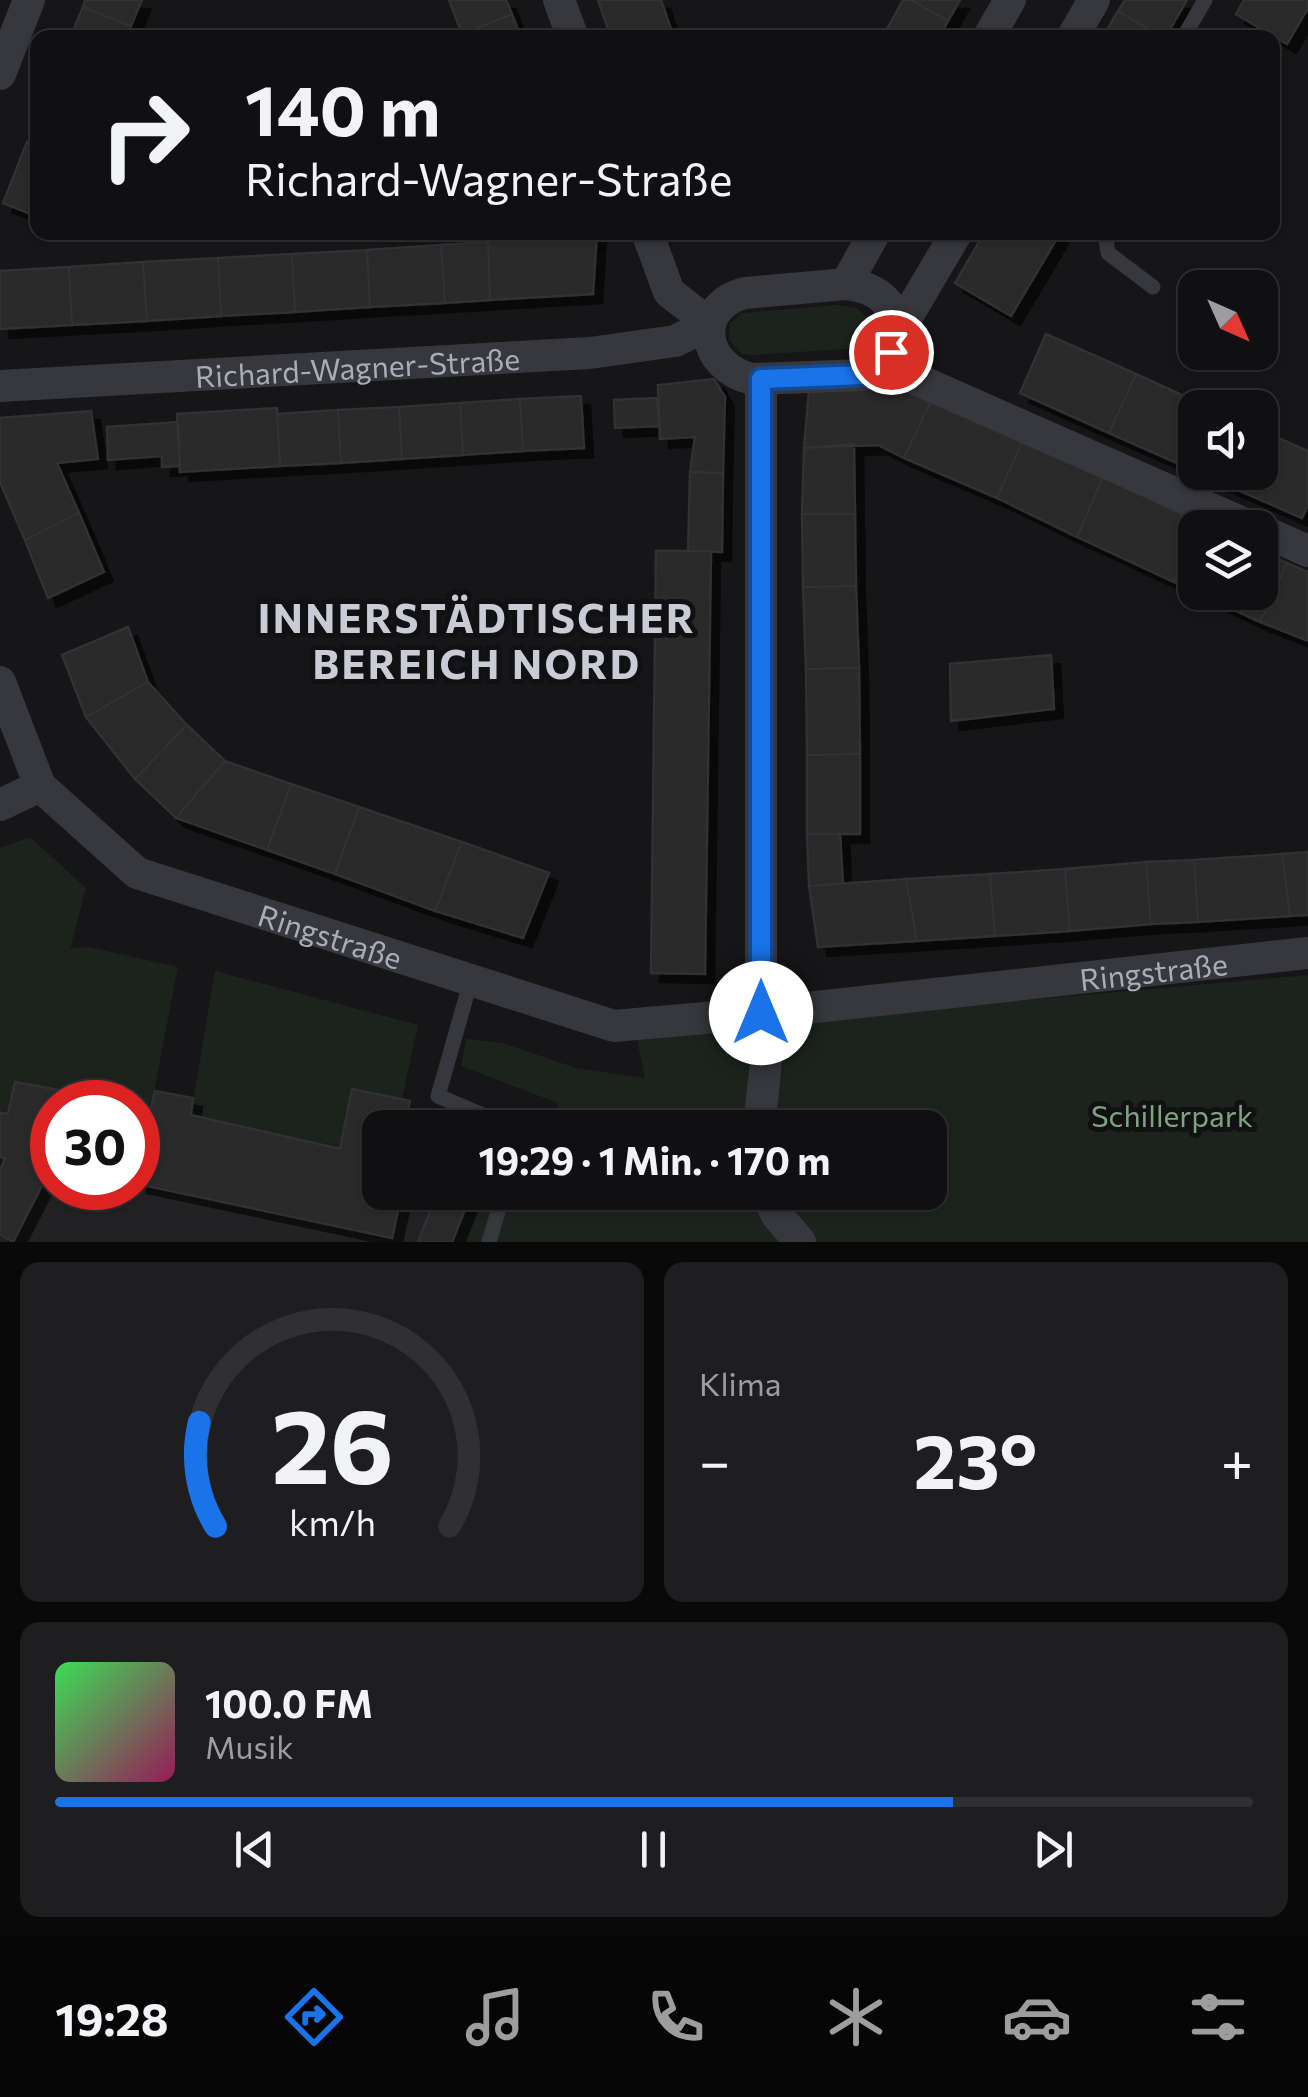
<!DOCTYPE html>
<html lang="de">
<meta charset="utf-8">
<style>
body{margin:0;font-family:Commissioner,sans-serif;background:#1e1e20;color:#f1f3f6;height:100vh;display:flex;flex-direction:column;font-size:38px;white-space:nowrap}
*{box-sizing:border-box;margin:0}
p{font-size:32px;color:#9c9d9f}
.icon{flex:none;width:55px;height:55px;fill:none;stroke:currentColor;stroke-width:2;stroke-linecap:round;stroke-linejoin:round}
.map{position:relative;height:1242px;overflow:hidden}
.sheet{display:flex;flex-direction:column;gap:20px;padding:20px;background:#09090a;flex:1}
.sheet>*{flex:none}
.top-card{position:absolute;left:30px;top:30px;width:1250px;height:210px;border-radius:20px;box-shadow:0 2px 8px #0004,0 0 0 2px #303032;background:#101012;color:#f1f3f6;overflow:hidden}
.needle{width:65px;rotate:135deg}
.buttons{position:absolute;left:1178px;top:270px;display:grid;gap:20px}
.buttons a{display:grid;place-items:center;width:100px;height:100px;border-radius:20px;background:#101012;box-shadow:0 2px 8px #0004,0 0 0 2px #303032;font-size:50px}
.speed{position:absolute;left:30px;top:1080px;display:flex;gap:20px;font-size:50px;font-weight:700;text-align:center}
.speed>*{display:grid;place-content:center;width:130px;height:130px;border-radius:50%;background:#101012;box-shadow:0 2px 8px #0004,0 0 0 2px #303032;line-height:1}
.speed .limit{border:15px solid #d22;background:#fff;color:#111}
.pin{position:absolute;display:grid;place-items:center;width:85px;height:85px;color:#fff;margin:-42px;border:5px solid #fff;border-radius:50%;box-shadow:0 2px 10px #0007}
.me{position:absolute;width:110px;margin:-55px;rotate:0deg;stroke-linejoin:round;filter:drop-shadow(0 0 8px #0008)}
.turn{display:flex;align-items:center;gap:35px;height:210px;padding:0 50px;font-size:45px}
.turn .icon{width:130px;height:130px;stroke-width:2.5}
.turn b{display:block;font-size:70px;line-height:85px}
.big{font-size:75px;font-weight:700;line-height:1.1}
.sheet .widget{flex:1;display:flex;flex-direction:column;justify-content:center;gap:15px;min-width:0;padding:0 35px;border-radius:20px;background:#1e1e20}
.sheet .dial{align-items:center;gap:0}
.dial svg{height:260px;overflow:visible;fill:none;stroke:#303032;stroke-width:7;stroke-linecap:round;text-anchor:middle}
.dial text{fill:#f1f3f6;stroke:none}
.song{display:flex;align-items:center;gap:30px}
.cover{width:120px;height:120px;border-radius:15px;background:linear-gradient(135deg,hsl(130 70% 55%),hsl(330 70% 35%))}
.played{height:10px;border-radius:5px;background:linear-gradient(90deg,#1a73e8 75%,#303032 75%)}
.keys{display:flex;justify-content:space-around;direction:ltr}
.heat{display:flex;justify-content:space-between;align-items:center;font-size:55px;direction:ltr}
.sheet .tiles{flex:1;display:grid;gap:20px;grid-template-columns:1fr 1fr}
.widget:last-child{grid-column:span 2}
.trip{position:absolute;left:362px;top:1110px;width:585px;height:100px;border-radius:20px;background:#101012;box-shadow:0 2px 8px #0004,0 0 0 2px #303032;font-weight:700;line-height:100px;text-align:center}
.tabs{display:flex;height:160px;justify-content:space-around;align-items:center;background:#060607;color:#9c9d9f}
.tabs .icon{width:70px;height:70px}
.tabs .on{color:#1a73e8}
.tabs b{font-size:45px;color:#f1f3f6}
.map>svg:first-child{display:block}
</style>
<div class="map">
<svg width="1308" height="1242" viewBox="0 0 1308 1242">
<defs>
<filter id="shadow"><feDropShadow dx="9" dy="9" stdDeviation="0" flood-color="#0009"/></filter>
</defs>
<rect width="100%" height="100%" fill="#161618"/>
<path fill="#222225" d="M15 1082 123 1102H52V1188H138V1105L151 1108 155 1091 193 1098 340 1148 352 1089 410 1101 406 1122 420 1127 380 1128V1192L472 1193 452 1242H0V1171L5 1158 0 1157V1113L7 1114Z"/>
<path fill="#1c231d" d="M837 305 857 308 869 320C871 336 861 345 847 349L752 355 742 354 729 340 730 323 741 313Z
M30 837 86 888 70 949 88 947 178 967 151 1108 138 1105V1102H123L16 1082 8 1114 0 1113V848Z
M215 971 418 1025 402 1099 352 1089 340 1149 191 1115Z
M1308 975V1242H452L472 1193 930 1192V1128L551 1127 558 1103 461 1066 466 1039 502 1043 576 1068 645 1078 636 1035Z"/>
<path fill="#29292c" stroke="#303034" stroke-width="2.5" filter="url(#shadow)" d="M85 0H142L131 26 83 7Z
M449 0H506L512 14 462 34Z
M598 0H661L672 32 655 38H611Z
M903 0H911L948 21 939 38H882Z
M911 0H960L948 21Z
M1125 0H1187L1165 38 1118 11Z
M1244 0H1308V8L1287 44 1236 14Z
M83 7 131 26 127 38H70Z
M1118 11 1162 38H1102Z
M512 14 521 38H464L462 34Z
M27 142 38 146V217L3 203Z
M536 232H597L593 294 490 300 488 242 537 234Z
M985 232H1054L1059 235 1011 316 955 283Z
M488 242 490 300 445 303 441 245Z
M441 245 445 303 370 307 367 250Z
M367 250 370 307 295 312 292 254Z
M292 254 295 312 221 316 218 258Z
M218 258 221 316 147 321 143 262Z
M143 262 147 321 72 325 69 267Z
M69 267 72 325 0 329V271Z
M1046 334 1136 374 1109 433 1020 393Z
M1136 374 1210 408H1195V471L1109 433Z
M714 379 725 397 723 473 690 472 695 437 660 439 658 385Z
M886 381 931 401 904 458 878 445 804 448 809 390Z
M581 396 584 448 523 451 520 399Z
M657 398 659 426 615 428 614 400Z
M520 399 523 451 463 455 460 403Z
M931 401 1023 440 997 498 904 458Z
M460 403 463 455 402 459 399 407Z
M399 407 402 459 341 463 338 410Z
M277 408 280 466 180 472 177 414Z
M338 410 341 463 280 466 277 414Z
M91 411 98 459 57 463 79 513 25 540 0 482V418Z
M178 422 180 466 162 467V456L108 460 107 427Z
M1260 430 1308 451V505L1302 518 1199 473 1260 472Z
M1023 440 1103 477 1077 537 997 498Z
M854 444 855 514H802L804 448Z
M690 472 723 473 722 552 688 551Z
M1103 477 1200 523 1198 528H1195V535L1174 582 1077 537Z
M79 513 104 572 48 598 25 540Z
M802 514H855L856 586 803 587Z
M1195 535V592L1174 582Z
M656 551H711L705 974 651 973Z
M1260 551 1287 563 1260 622 1196 592H1260Z
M1287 563 1308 572V641L1260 622Z
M856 586 859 668 806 669 803 587Z
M128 627 148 682 86 717 62 655Z
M1051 655 1054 709 951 721 950 664Z
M859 668 860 754 807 755 806 669Z
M148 682 187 725 135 779 86 717Z
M187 725 225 761 176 818 135 779Z
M860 754V834H807V755Z
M225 761 291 784 267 850 176 818Z
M291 784 359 807 335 874 267 850Z
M359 807 462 842 435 911 335 874Z
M807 834H840L843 884 809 886Z
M462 842 549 873 523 938 435 911Z
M1308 852V915L1290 916 1282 854Z
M1282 854 1290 916 1198 922 1194 860Z
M1194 860 1198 922 1151 924 1146 862Z
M1146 862 1151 924 1070 931 1065 869Z
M1065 869 1070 931 995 936 990 874Z
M990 874 995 936 917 941 906 879Z
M906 879 917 941 818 947 809 886Z
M15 1082 123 1102H52V1166L13 1242 0 1234V1171L5 1158 0 1157V1113L8 1114Z
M352 1089 410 1101 404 1128H380V1192H402L392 1238 138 1184V1105L151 1108 155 1091 193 1098 191 1115 340 1149Z
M438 1192H472L452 1242H418Z"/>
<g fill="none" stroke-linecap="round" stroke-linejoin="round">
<path stroke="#37383d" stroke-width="15" d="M1183 38 1205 0
M1105 232 1108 253 1153 287
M471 980 438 1096 513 1128
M657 1116 670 1128
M489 1242 504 1192"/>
<g stroke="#37383d" stroke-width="32">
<path d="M559 0 573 38"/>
<path d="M988 38 1010 0"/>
<path d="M1072 38 1094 0"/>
<path d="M0 74 29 0"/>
<path d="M647 232 669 292 710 324"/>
<path d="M846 284C862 286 877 290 888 304 906 327 892 368 863 375L752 379C701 367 692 307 745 293Z"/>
<path d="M846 284 875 232"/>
<path d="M895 337 957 232"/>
<path d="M884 365 1254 528"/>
<path id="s1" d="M0 386 590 353 675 341 710 324"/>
<path d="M1260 530 1308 551"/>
<path id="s2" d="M0 682 40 786 137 873 614 1026 761 1013 1308 953"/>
<path d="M0 805 40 786"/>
<path d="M759 1128 768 1043 761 1013V379"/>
<path d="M766 1192 777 1215 800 1242"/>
</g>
</g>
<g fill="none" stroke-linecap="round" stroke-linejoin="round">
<defs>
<path id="route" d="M761 1013V379L863 375C878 372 884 365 891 352"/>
</defs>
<use href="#route" stroke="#114b97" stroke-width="25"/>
<use href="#route" stroke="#1a73e8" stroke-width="18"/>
</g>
<g text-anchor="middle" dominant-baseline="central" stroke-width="10" stroke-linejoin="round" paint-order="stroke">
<g font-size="30" fill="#a8adb8" stroke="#111113">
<text stroke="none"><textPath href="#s1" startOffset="358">Richard-Wagner-Straße</textPath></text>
<text stroke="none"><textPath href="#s2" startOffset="445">Ringstraße</textPath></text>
<text stroke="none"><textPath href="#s2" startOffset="1285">Ringstraße</textPath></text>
</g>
<g font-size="30" fill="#7fa381" stroke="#111113">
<text x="1172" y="1114">Schillerpark</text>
</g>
<g font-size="40" font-weight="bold" letter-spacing="2.5" fill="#c9ccd4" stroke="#111113">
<text x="477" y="616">INNERSTÄDTISCHER<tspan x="477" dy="46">BEREICH NORD</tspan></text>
</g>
</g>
</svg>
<div class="buttons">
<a><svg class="needle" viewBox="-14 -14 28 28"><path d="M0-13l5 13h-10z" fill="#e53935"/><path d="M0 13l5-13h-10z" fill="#9c9d9f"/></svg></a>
<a><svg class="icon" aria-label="sound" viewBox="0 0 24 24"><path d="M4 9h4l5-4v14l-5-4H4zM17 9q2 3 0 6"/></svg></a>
<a><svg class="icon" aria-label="layers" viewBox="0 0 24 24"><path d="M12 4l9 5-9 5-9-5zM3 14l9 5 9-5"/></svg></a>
</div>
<div class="speed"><div class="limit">30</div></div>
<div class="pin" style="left:891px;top:352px;background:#d93025"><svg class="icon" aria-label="arrive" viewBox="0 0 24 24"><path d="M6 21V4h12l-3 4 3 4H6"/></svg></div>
<svg class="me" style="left:761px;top:1013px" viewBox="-20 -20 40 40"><circle r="19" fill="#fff"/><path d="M0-13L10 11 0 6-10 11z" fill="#1a73e8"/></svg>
<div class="trip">19:29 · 1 Min. · 170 m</div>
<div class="top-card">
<div class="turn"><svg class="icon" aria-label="right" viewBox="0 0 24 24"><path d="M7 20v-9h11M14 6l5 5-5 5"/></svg><div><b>140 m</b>Richard-Wagner-Straße</div></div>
</div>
</div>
<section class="sheet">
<div class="tiles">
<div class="widget dial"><svg viewBox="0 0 100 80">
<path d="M14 69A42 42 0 1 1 86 69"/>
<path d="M14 69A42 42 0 0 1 9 37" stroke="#1a73e8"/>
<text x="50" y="56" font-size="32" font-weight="700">26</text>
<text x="50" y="72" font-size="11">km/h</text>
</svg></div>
<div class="widget"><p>Klima</p>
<div class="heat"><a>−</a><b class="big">23°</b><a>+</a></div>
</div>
<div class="widget">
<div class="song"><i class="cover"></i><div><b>100.0 FM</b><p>Musik</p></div></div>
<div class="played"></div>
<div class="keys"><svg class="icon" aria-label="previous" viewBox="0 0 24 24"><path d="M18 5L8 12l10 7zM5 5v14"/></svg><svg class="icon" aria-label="pause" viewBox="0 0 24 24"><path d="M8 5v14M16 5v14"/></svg><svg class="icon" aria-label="next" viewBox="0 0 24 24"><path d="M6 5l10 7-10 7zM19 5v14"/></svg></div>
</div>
</div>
</section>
<nav class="tabs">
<b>19:28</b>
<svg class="icon on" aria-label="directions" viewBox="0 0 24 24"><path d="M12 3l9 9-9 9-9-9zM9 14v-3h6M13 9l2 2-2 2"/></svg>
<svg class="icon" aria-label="music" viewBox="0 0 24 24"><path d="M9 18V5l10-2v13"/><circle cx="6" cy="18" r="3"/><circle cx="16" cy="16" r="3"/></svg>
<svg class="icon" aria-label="phone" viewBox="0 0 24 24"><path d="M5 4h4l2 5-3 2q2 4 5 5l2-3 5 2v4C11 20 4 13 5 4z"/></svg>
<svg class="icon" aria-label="climate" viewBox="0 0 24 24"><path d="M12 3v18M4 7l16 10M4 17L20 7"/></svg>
<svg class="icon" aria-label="car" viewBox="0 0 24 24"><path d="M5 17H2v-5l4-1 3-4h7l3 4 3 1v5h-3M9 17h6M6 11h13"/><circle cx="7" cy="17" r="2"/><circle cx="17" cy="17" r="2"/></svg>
<svg class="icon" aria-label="filters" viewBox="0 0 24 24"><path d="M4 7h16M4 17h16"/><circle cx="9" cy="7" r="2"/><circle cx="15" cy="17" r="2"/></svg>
</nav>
